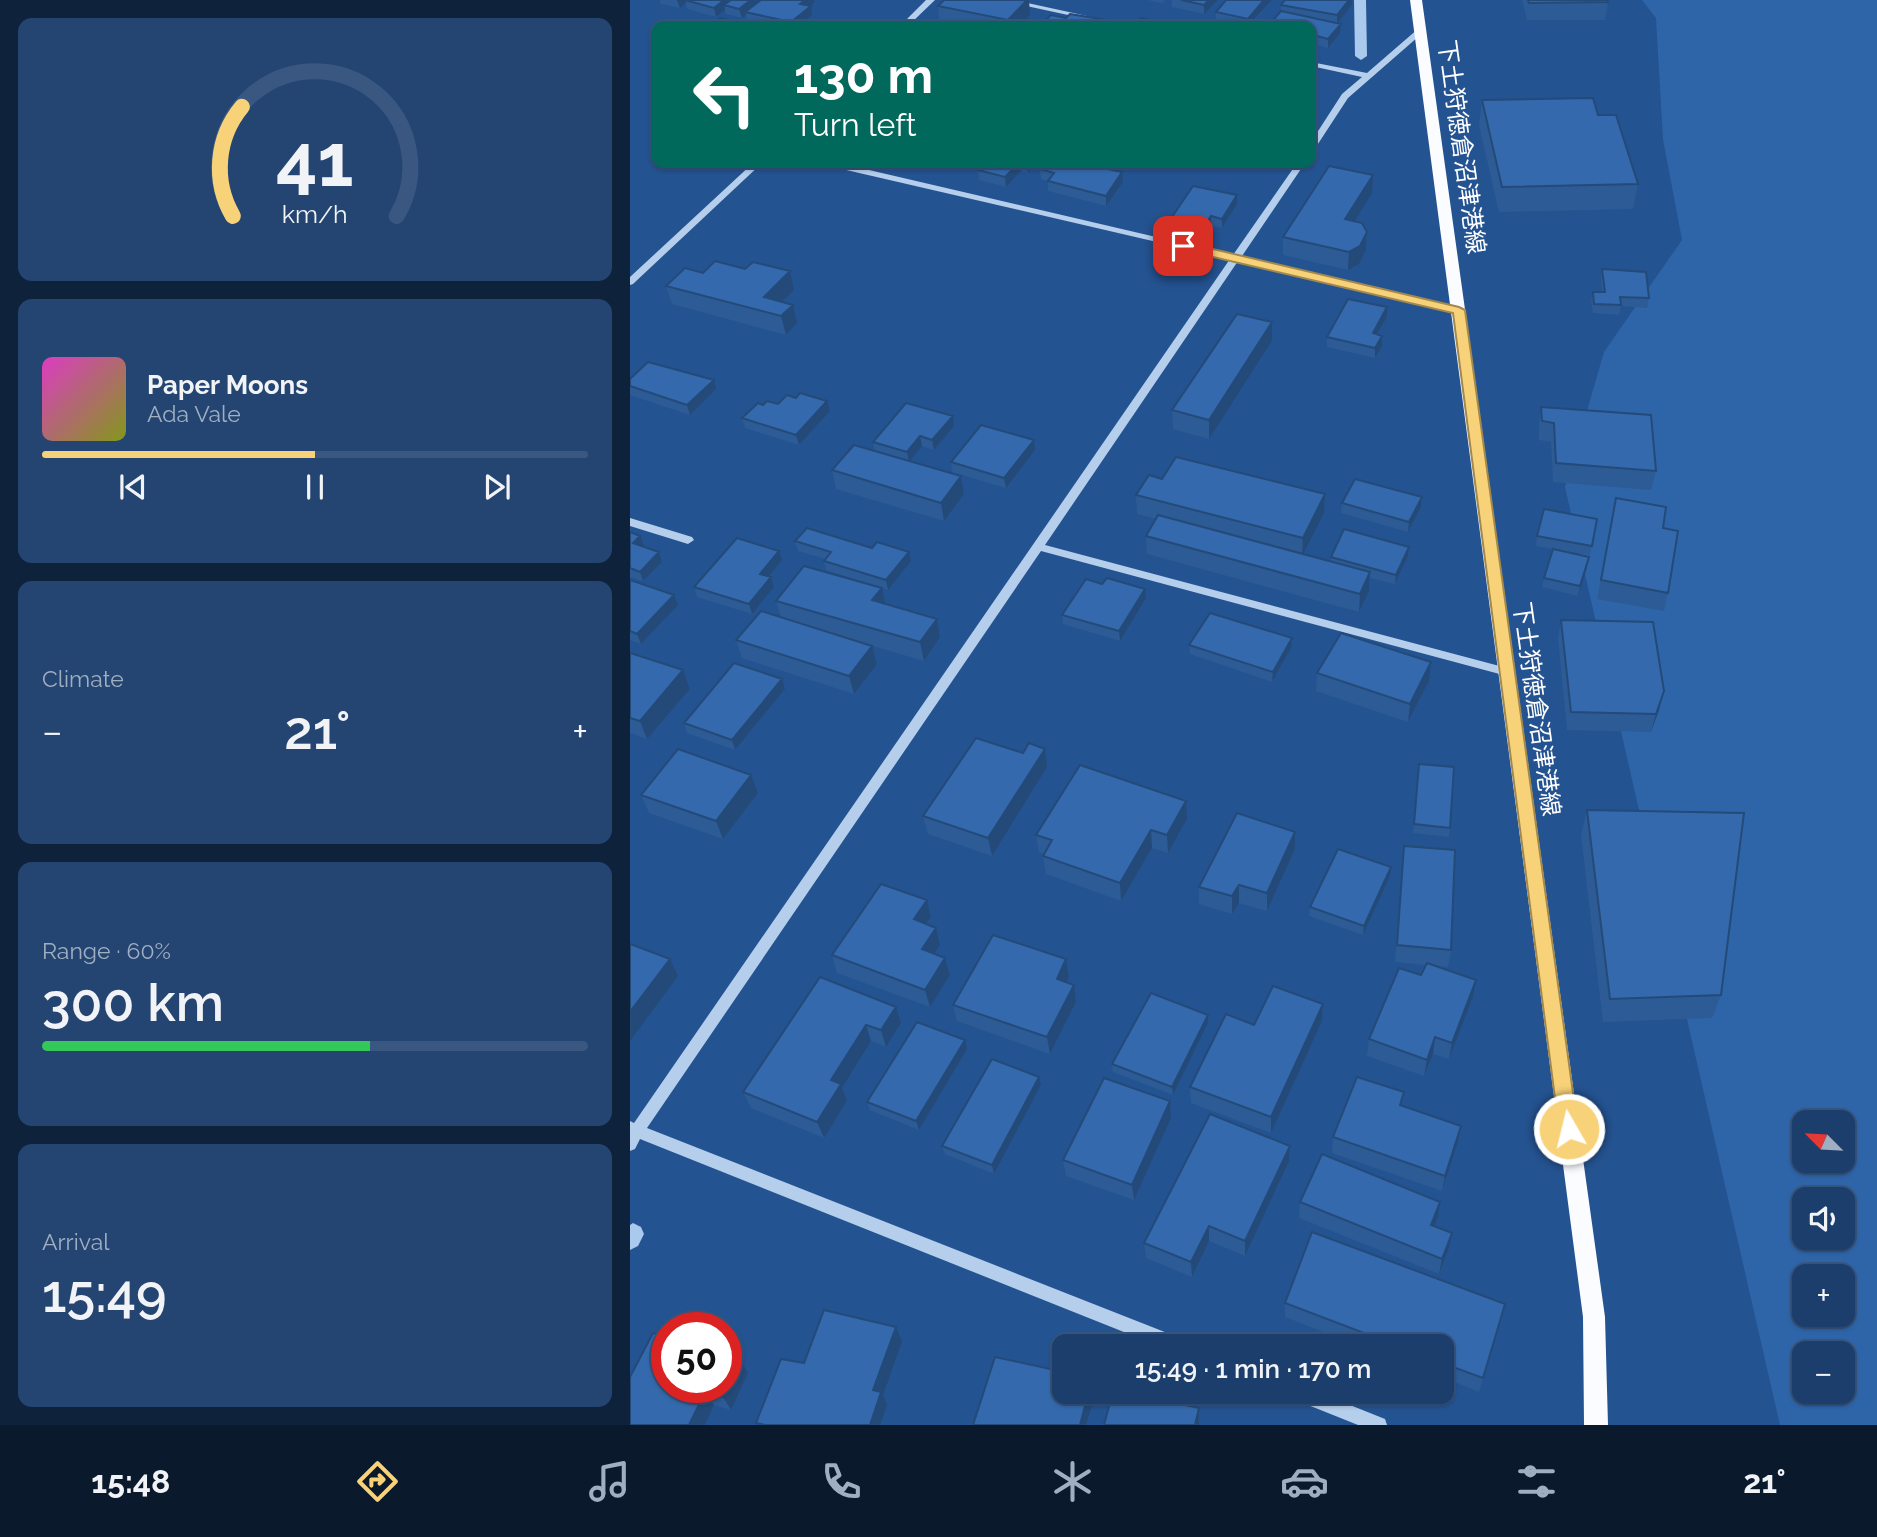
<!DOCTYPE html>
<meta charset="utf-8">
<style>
body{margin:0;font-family:Raleway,"Noto Sans JP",sans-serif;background:#244572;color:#f1f3f6;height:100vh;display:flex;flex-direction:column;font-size:26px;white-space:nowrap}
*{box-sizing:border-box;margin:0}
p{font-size:23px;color:#a0aec2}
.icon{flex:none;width:38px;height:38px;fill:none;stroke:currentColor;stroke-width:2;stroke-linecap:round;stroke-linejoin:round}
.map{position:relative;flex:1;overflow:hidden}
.side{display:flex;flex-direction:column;gap:18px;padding:18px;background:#0f223c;width:630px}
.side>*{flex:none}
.guide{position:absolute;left:21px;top:21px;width:665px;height:147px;border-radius:14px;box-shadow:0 2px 5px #0004,0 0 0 2px #395780;background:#00695c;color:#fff;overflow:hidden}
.needle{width:46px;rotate:294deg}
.tools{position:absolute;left:1162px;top:1110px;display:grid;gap:14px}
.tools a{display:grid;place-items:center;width:63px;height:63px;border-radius:14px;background:#1b3e6d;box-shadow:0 2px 5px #0004,0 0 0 2px #395780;font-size:35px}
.speed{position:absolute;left:21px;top:1312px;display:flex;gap:14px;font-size:35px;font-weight:700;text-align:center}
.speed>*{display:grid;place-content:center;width:91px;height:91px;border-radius:50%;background:#1b3e6d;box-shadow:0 2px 5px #0004,0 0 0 2px #395780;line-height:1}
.speed .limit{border:10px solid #d22;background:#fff;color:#111}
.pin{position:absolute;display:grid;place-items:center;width:60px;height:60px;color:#fff;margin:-30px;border-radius:14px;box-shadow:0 4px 10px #0006}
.me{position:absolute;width:77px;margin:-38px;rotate:352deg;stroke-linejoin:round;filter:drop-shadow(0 0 5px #0008)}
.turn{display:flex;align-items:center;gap:24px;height:147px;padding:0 28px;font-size:32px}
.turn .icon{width:91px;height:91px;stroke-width:2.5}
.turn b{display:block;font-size:49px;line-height:60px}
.big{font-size:52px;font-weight:600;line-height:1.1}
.side .tile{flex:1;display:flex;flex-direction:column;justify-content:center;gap:10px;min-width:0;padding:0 24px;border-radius:14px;background:#244572}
.side .dial{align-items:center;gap:0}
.dial svg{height:182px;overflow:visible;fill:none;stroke:#395780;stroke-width:7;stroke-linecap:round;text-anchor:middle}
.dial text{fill:#f1f3f6;stroke:none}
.song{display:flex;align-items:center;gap:21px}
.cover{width:84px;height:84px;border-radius:10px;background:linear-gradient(135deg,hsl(310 70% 55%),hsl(70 70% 35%))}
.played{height:7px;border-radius:4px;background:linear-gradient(90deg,#f7d278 50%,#395780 50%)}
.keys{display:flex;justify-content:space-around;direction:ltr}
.heat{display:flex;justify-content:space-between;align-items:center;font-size:38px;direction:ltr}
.charge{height:10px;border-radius:5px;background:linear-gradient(90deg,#34c759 60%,#395780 0)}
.trip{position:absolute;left:422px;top:1334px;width:402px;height:70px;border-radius:14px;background:#1b3e6d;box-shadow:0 2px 5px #0004,0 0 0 2px #395780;font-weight:600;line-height:70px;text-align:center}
.dock{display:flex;height:112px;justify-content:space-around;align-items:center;background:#0b192c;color:#a0aec2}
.dock .icon{width:49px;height:49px}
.dock .active{color:#f7d278}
.dock b{font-size:32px;color:#f1f3f6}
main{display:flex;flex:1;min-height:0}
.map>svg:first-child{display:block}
</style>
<main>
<section class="side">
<div class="tile dial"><svg viewBox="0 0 100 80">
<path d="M14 69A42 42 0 1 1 86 69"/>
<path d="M14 69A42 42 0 0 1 18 21" stroke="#f7d278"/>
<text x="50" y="56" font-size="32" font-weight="700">41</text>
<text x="50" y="72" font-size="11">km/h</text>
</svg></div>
<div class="tile">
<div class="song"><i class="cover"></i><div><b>Paper Moons</b><p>Ada Vale</p></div></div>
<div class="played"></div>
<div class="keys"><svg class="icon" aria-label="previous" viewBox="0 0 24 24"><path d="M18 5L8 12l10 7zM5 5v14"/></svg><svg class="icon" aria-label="pause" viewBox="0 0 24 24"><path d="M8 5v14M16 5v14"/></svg><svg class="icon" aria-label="next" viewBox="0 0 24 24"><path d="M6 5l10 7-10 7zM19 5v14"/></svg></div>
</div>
<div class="tile"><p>Climate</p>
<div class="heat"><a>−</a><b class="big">21°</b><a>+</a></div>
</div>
<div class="tile"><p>Range · 60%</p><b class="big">300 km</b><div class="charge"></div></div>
<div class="tile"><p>Arrival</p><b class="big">15:49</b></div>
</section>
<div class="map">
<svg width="1247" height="1425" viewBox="0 0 1247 1425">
<rect width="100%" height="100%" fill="#245391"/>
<path fill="#2e65a9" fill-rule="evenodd" d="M1012 0H1247V1425H1150L935 487 974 352 1052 240 1033 139 1026 18ZM1174 1122H1213V1160H1174ZM1174 1199H1213V1237H1174ZM1174 1276H1213V1314H1174ZM1174 1353H1213V1391H1174Z"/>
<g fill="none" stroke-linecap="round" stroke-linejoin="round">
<path fill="#a9c9ed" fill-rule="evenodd" d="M724 0H736L737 56 731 60 725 56Z
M3 1223 11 1227 14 1234 8 1246 0 1250V1225Z"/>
<path fill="#b5ceec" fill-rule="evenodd" d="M296 0H305L278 26H270Z
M369 0H384L503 26H489Z
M789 28 796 30 718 98 684 150 681 151V142L712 94 732 77 681 66V62L737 73Z
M123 163H132L3 284 0 285V277Z
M195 163H209L603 255 667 163H675L612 256 829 307 834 310 829 313 608 261 415 545 877 668 881 669 883 672 881 675 877 676 411 551 17 1128 550 1338 556 1340 558 1346H529L10 1139 5 1149 0 1151V1121L4 1123 600 259 199 166Z
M0 518 62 537 64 540 58 544 0 526Z
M656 1391H685L755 1419 757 1425H728L658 1397Z"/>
<path fill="#fafcff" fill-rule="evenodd" d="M780 0H792L975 1317 978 1425H954L953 1317Z"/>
</g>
<path fill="#2d5b95" d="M30 0H98V2H185L180 6 182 15 172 24 183 26H140L117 21 116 15 112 18 96 14 95 10 86 17 57 9 56 3 50 8 31 4Z
M517 0H535L532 3Z
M542 0H588L574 14 542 7Z
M596 0H642L620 26H612L586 21V12Z
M892 0H977L978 2 975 20H897Z
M651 5H722L708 23 710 33 698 48 683 44 681 47V26L651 11Z
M308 6 400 15 390 26H323L310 24Z
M852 100 968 115 1008 184 1003 209 869 212 849 125Z
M355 163H408L398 173 391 171 376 187 349 180 348 170Z
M410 169 493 182 476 206 418 191V181L411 179Z
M742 193 724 221 737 232 736 250 729 264 718 270 653 255V237Z
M607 195V204L592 228 581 226 576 233 542 226V217Z
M115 269 164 290 152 302 167 323 156 335 42 304 36 286 73 273Z
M972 269 1019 298 1017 308 991 306 989 315 963 313 961 301 963 292H972L971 279Z
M757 307V317L747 335 752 336V346L745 358 697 347V337Z
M642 322V341L579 439 543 429 542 410Z
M0 379 86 389 60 415 0 395Z
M148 404 200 411 169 445 115 428 112 418 133 405Z
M911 407 1026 471 1021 490 923 482 921 442 909 440V425Z
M323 416 324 426 304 450 292 446 280 461 331 476 334 494 314 521 206 489 202 470 245 451 243 442Z
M405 450 376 488 322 472 321 462Z
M532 479 695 494 694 513 674 554 701 561V557L779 547 778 556 765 584 740 578 739 591 729 612 517 554 516 536 526 519 507 514 506 495Z
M792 497 791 507 778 532 711 513 712 503Z
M982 517 1033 528 1038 593 1034 611 967 599Z
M967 519 960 555 927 550 959 557 948 596 912 587 914 578 923 549 906 546 907 536Z
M0 532 14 546 13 547 29 552 32 562 13 581 0 577Z
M165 541 242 548 281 561 258 590 196 570 194 561 195 559 168 551Z
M152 560 139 577H141L144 587 122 614 67 597 64 587Z
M0 580 48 605 11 644 0 640Z
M472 584 516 598 490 641 433 624 432 615Z
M146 601 255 604 307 619 310 637 294 661 236 644 242 646 247 664 224 694 112 658 106 640 151 617Z
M931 620 1029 710 1021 732 937 730 928 638Z
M662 638 661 648 642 682 560 654 559 645Z
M0 653 53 670 60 689 17 739 0 733Z
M801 662 799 681 778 722 686 691 687 673Z
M155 689 105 750 57 733 54 723Z
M415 749 417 767 362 856 298 834 293 816 393 753Z
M789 764 820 828 819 837 783 833Z
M128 793 93 839 19 813 11 795Z
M957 810 1091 995 1082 1018 973 1022 951 835Z
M557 819 538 853 522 848 491 901 416 874 413 856 414 854 409 852 406 835Z
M774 846 821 950 818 967 804 966 846 980 843 997 819 1059 803 1054 794 1076 737 1056 739 1039 791 975 796 965 765 962Z
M665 849 637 911 609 903 602 914 569 904V887Z
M760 876 733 935 679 916 680 907Z
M297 900 301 917 297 924 306 928 310 945 305 954 315 958 320 975 300 1007 207 973 202 955Z
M436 959 439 977 436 982 446 1002 420 1054 327 1021 323 1005Z
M190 977 271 1023 256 1047 241 1041 212 1088 217 1101 194 1138 121 1108 113 1092Z
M693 1004 692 1021 641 1133 561 1103 560 1087Z
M578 1015V1023L543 1095 483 1072 482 1064Z
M337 1049 289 1130 240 1110 237 1102Z
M411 1085 364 1174 315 1154 312 1146Z
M540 1101 541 1118 504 1200 436 1176 433 1160Z
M831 1126 828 1142 812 1191 702 1153 703 1137Z
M660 1146 659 1161 615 1256 579 1241 562 1277 516 1258 514 1243Z
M670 1202H810L808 1217 804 1226 819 1248 809 1274 669 1218Z
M655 1303 875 1304 849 1392 812 1377V1346H729L655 1317Z
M118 1373 101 1410 84 1405 75 1425H0Z"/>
<path fill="#244a79" d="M47 0H61H55L56 3 50 8Z
M94 0H98L99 7 94 5 95 10 86 17 84 8Z
M121 0H134L115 12 116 15 112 18 109 9Z
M175 0H184L185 2 172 13 170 4Z
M397 0H399L400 15 390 26H378V20Z
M579 0H588L574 14V5Z
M634 0H642L618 26V19Z
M719 0H722V5L707 24V15Z
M181 6 182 15 169 26 160 22Z
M711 24 710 33 698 48V39Z
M683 35V44L681 47V38Z
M389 163H390L391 171 376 187 375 177Z
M398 163H408L398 173 397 164Z
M492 172 493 182 476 206V196Z
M743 175 742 193 714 238 715 219Z
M607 195V204L592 228V219Z
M581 216V226L576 233V224Z
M737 232 736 250 729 264 718 270 719 252Z
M160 271 164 290 141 313 134 297Z
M163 305 167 323 156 335 151 316Z
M757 307V317L742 343 743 333Z
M642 322V341L579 439V420Z
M752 336V346L745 358V348Z
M84 380 86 389 60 415 57 405Z
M197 401 200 411 169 445 166 435Z
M323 416 324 426 304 450 302 440Z
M290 436 292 446 279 462 277 452Z
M404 440 405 450 376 488 374 478Z
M331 476 334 494 314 521 311 503Z
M695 494 694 513 672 557 673 538Z
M792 497 791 507 778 532 779 522Z
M10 536 14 546 7 553 3 543Z
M779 547 778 556 765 584 766 575Z
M149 551 152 560 133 584 130 574Z
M29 552 32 562 13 581 10 572Z
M279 552 281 561 258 590 256 580Z
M959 557 957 567 948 596 950 586Z
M740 572 739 591 729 612 730 594Z
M141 577 144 587 122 614 119 604Z
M252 588 256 607 242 600Z
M515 589 516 598 490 641 489 631Z
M44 595 48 605 11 644 7 634Z
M307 619 310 637 294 661 290 642Z
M662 638 661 648 642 682 643 672Z
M242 646 247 664 224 694 219 676Z
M801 662 799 681 778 722 780 704Z
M53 670 60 689 17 739 10 721Z
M152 679 155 689 105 750 102 740Z
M1034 691 1029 710 1021 732 1026 714Z
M415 749 417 767 362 856 358 838Z
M121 775 128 793 93 839 86 821Z
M556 801 557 819 538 853 537 835Z
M521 830 522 848 491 901 490 883Z
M665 832V849L637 911V893Z
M761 867 760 876 733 935 734 926Z
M609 885V903L602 914V896Z
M297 900 301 917 288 936 284 919Z
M306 928 310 945 297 966 292 949Z
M315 958 320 975 300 1007 295 990Z
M40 959 48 976 0 1041V1012Z
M436 959 439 977 429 996 427 979Z
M846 980 843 997 819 1059 822 1043Z
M444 985 446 1002 420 1054 417 1037Z
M693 1004 692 1021 641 1133V1117Z
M266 1007 271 1023 256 1047 251 1030Z
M578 1015V1023L543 1095 542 1087Z
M236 1025 241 1041 212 1088 217 1101 194 1138 187 1122 201 1080Z
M805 1037 803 1054 794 1076 797 1060Z
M335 1040 337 1049 289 1130 286 1121Z
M409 1077 411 1085 364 1174 362 1165Z
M540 1101 541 1118 504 1200 502 1185Z
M831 1126 828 1142 812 1191 815 1176Z
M660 1146 659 1161 615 1256V1241Z
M810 1202 808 1217 798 1240 801 1225Z
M579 1226V1241L562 1277 561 1262Z
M822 1233 819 1248 809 1274 812 1259Z
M266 1327 272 1341 253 1395 257 1405 250 1425H240L243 1390Z
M110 1359 118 1373 101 1410 93 1397Z
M459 1391H466L456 1425H450Z
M75 1392 84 1405 75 1425H59Z
M569 1408V1425H565Z"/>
<path fill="#346aad" stroke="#244a79" stroke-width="2" d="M55 0H94L84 8Z
M101 0H121L109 9 94 5Z
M131 0H175L170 4 181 6 161 22 115 12Z
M314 0H397L378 20 308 6Z
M551 0H579L574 5Z
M596 0H634L618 19 586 12Z
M655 0H719L707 15 651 5Z
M898 0H977L978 2 899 3Z
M651 11 711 24 698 39 683 35 681 38V26H638Z
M440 14 477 20 471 26H410L421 15 436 18Z
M90 18 120 25 118 26H81Z
M511 18 553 26H504Z
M153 20 183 26H145Z
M963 98 968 115H986L1008 184 872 187 852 100Z
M355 163H389L375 177 348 170Z
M415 163H449L492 172 476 196 418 181 424 173 410 169Z
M699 166 743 175 715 219 732 223 737 232 730 246 719 252 653 237Z
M563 186 607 195 592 219 581 216 576 224 542 217Z
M85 261 115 269 123 262 160 271 134 297 163 305 151 316 36 286 55 268 73 273Z
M972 269 1016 272 1019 298 990 297 991 305 964 304 963 292H975Z
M718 299 757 307 743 333 752 336 745 348 697 337Z
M607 314 642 322 579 420 542 410Z
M18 362 84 380 57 405 0 386V379Z
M170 393 197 401 166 435 112 418 128 403 133 405 137 401 148 404 157 395 166 398Z
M276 403 323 416 302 440 290 436 277 452 243 442Z
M911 407 1021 415 1026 471 926 463 924 423 912 421Z
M351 425 404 440 374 478 321 462Z
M224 445 331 476 311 503 202 470Z
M546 457 695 494 673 538 506 495 519 475 532 479Z
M725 479 792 497 779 522 712 503Z
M986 498 1036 507 1033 528 1048 531 1038 593 971 580Z
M914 509 967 519 962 546 907 536Z
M528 515 740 572 730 594 516 536Z
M177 528 242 548 247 542 279 552 256 580 194 561 201 552 165 541Z
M714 529 779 547 766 575 701 557Z
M0 532 10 536 3 543 29 552 10 572 0 568Z
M107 538 149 551 130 574 141 577 119 604 64 587Z
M923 549 959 557 950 586 914 578Z
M174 566 252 588 242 600 307 619 290 642 146 601Z
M477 578 515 589 489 631 432 615 456 579 472 584Z
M0 580 44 595 7 634 0 631Z
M131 611 242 646 219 676 106 640Z
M580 613 662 638 643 672 559 645Z
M931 620 1023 622 1034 691 1026 714 941 712Z
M711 633 801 662 780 704 687 673Z
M0 653 53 670 10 721 0 718Z
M104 663 152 679 102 740 54 723Z
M346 738 393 753 399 743 415 749 358 838 293 816Z
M48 749 121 775 86 821 11 795Z
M789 764 824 767 820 828 784 824Z
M450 765 556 801 537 835 521 830 490 883 413 856 422 840 406 835Z
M957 810 1114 813 1091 995 980 999Z
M607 813 665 832 637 893 609 885 602 896 569 887Z
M774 846 825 850 821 950 767 945Z
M708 849 761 867 734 926 680 907Z
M251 884 297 900 284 919 306 928 292 949 315 958 295 990 202 955Z
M363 935 436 959 427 979 444 985 417 1037 323 1005Z
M0 944 40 959 0 1012Z
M797 963 846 980 822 1043 805 1037 797 1060 739 1039 769 968 791 975Z
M190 977 266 1007 251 1030 236 1025 201 1080 211 1084 187 1122 113 1092Z
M643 986 693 1004 641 1117 560 1087 596 1014 624 1025Z
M521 993 578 1015 542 1087 482 1064Z
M287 1022 335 1040 286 1121 237 1102Z
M362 1059 409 1077 362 1165 312 1146Z
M727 1077 774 1092 770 1105 831 1126 815 1176 703 1137Z
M474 1078 540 1101 502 1185 433 1160Z
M580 1114 660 1146 615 1241 579 1226 561 1262 514 1243Z
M692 1154 810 1202 801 1225 822 1233 812 1259 670 1202Z
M682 1232 875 1304 853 1378 812 1363V1346H768L655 1303Z
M194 1310 266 1327 243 1390 251 1392 240 1425H135L126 1423 151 1359 174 1363Z
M23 1333 37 1337V1388H96V1355L110 1359 93 1397 75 1392 59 1425H0V1377Z
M365 1357 434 1372V1391H459L450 1425H343Z
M483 1391H491L569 1408 565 1425H474Z"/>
<path fill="#f7d278" stroke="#a1884e" stroke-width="2" d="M553 242 829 307 835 310 948 1129 946 1135 939 1138 932 1135 929 1129 823 313 549 249V243Z"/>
<g text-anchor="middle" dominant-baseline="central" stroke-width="7" stroke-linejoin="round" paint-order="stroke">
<g font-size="24" fill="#fff" stroke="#245391">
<text transform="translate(832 147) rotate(82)">下土狩徳倉沼津港線</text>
<text transform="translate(907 709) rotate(82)">下土狩徳倉沼津港線</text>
</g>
</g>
</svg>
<div class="tools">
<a><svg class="needle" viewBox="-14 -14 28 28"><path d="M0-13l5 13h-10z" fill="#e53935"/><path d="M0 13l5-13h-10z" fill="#a0aec2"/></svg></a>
<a><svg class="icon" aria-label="sound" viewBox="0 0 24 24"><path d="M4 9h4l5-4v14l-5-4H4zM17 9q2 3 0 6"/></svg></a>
<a>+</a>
<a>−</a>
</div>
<div class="speed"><div class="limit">50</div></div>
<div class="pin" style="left:553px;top:246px;background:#d93025"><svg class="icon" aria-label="arrive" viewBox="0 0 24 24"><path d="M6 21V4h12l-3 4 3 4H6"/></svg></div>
<svg class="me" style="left:939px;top:1129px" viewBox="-20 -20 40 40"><circle r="17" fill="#f7d278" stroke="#fff" stroke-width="3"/><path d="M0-11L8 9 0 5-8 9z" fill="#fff"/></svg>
<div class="trip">15:49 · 1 min · 170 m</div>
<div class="guide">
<div class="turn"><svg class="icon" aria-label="left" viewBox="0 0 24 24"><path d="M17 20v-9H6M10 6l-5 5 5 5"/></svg><div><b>130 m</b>Turn left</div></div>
</div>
</div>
</main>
<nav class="dock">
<b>15:48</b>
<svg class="icon active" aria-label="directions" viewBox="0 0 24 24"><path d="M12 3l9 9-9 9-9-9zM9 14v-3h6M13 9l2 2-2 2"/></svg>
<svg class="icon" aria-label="music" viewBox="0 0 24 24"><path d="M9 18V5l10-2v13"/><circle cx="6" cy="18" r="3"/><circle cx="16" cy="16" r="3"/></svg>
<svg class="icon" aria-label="phone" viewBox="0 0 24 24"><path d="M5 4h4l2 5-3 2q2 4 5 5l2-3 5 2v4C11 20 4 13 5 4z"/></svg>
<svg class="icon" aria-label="climate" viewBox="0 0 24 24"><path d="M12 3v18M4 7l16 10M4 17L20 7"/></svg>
<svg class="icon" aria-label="car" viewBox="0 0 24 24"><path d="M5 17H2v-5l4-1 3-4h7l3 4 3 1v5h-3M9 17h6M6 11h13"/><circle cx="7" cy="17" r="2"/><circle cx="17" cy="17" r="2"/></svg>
<svg class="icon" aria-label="filters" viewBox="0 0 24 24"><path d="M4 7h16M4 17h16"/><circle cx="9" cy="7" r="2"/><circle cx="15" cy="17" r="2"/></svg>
<b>21°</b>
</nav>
